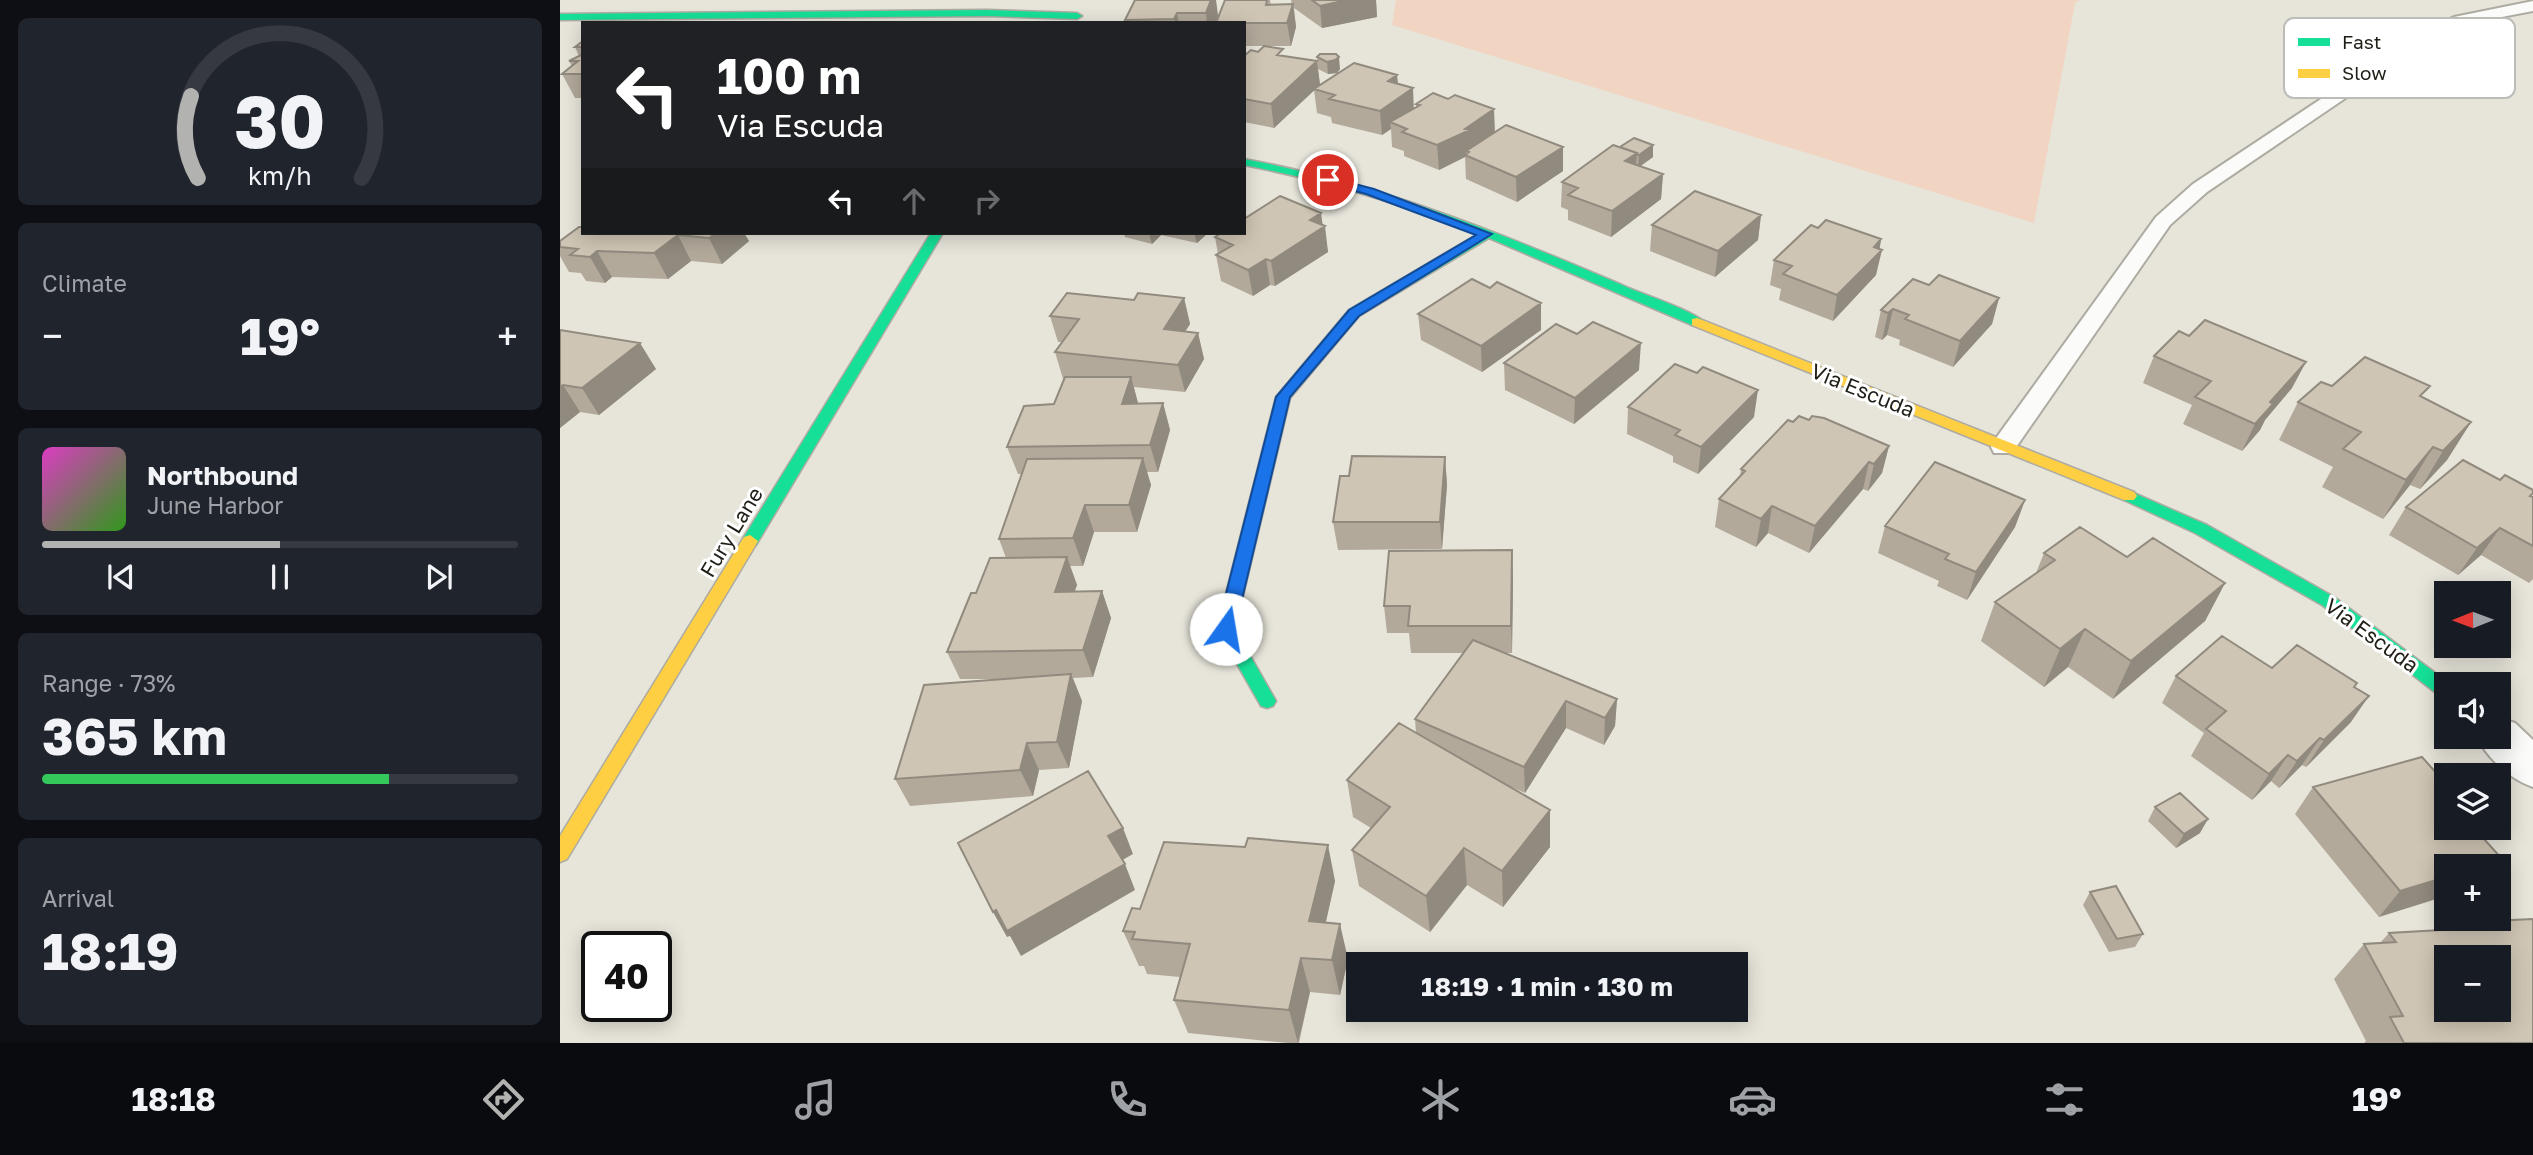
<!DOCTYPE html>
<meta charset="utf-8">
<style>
body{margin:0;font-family:"Golos Text",sans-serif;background:#20242c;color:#f1f3f6;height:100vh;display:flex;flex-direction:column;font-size:26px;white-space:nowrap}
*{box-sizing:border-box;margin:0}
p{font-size:23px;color:#9ea1a6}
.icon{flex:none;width:38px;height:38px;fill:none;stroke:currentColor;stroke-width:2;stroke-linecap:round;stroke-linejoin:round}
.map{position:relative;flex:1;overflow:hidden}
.sheet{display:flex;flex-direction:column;gap:18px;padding:18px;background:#0d0f14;width:560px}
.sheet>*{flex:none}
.banner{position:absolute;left:21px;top:21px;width:665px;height:214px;border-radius:0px;box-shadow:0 4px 18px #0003;background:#202124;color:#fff;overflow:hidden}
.needle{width:46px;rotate:269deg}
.tools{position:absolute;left:1874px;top:581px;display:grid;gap:14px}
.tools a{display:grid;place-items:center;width:77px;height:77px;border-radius:0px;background:#171b24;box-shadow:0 4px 18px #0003;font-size:35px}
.speed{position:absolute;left:21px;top:931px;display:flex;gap:14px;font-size:35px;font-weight:700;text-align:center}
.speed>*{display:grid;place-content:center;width:91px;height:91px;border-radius:50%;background:#171b24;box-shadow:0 4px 18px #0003;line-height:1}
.speed .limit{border:4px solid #111;border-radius:10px;background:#fff;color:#111}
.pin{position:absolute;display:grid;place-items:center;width:60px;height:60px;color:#fff;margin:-30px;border:4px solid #fff;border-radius:50%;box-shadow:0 2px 7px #0007}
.me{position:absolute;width:77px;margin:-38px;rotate:13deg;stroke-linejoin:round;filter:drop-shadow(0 0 5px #0008)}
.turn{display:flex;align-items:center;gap:24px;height:147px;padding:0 21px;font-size:32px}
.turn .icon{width:91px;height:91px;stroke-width:2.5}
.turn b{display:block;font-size:49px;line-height:60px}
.lanes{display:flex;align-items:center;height:66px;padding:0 21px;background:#0003;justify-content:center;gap:35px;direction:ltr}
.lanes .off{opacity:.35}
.big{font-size:52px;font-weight:700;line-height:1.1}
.sheet .tile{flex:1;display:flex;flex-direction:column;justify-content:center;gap:10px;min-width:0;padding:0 24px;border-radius:10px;background:#20242c}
.sheet .dial{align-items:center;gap:0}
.dial svg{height:182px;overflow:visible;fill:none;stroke:#363941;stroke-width:7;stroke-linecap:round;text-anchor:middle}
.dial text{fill:#f1f3f6;stroke:none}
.song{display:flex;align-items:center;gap:21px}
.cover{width:84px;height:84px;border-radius:10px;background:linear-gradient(135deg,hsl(310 70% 55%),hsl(110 70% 35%))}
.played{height:7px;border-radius:4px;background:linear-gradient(90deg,#b2b3b0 50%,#363941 50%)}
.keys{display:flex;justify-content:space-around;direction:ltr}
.heat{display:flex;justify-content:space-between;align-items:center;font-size:38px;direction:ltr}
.charge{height:10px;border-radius:5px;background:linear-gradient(90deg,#34c759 73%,#363941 0)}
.trip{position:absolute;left:786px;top:952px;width:402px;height:70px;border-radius:0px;background:#171b24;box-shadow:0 4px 18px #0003;font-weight:700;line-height:70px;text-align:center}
.dock{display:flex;height:112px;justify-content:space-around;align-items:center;background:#090b0e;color:#9ea1a6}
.dock .icon{width:49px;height:49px}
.dock .current{color:#b2b3b0}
.dock b{font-size:32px;color:#f1f3f6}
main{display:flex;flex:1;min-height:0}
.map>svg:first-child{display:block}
</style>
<main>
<section class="sheet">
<div class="tile dial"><svg viewBox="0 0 100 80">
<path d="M14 69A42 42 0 1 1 86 69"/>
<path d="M14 69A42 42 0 0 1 11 33" stroke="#b2b3b0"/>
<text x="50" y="56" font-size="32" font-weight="700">30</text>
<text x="50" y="72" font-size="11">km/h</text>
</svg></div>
<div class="tile"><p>Climate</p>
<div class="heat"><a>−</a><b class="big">19°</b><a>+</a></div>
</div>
<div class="tile">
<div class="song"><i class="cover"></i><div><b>Northbound</b><p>June Harbor</p></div></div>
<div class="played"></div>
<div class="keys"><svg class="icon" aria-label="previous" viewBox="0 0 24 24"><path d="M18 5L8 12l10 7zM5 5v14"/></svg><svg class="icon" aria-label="pause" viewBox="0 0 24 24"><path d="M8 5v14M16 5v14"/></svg><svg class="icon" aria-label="next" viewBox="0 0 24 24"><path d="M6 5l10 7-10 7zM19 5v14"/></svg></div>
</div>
<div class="tile"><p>Range · 73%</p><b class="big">365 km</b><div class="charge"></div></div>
<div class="tile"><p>Arrival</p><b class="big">18:19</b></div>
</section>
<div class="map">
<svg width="1973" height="1043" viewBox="0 0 1973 1043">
<rect width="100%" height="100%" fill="#e7e5da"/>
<path fill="#f1d4c1" d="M836 0H1520L1515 3 1474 223 832 25Z"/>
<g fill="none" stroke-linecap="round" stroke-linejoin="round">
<defs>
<path id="lane" d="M1973 1V11L1905 24 1874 38 1647 192 1610 225 1452 453H1434L1431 447 1434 441 1596 217 1633 184 1862 32 1894 17Z"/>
<path id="street" d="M1939 718 1955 723 1973 740V787C1950 779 1928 759 1917 737H1939Z"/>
<path id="fast" d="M427 10 517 13 522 16 517 19 427 16 0 20V14Z
M684 159C819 184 936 231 1062 285 1081 294 1130 309 1144 322L1142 325H1132L929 238 799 316 730 398 675 629 716 701 713 706 707 708 701 706 657 629 716 397 789 310 918 234C842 203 765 181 684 165Z
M371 233H383L196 545H184L182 541 184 537Z
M1569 491 1647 525 1774 597 1890 684H1886V698L1880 696 1762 605 1635 533 1564 500 1561 496 1564 492Z"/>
<path id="slow" d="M1137 318 1574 492 1577 496 1574 500H1564L1132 325V319Z
M190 535 198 541 7 859 0 862V836L184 537Z"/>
</defs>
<use href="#lane" stroke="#adaba2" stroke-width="4"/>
<use href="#street" stroke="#adaba2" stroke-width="4"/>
<use href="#fast" stroke="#adaba2" stroke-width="3"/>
<use href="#slow" stroke="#adaba2" stroke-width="3"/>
<use href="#lane" fill="#fbfbf9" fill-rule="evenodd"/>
<use href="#street" fill="#fbfbf9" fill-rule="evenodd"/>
<use href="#fast" fill="#16e098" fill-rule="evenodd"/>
<use href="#slow" fill="#ffcf43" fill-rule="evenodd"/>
</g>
<path fill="#b2a99b" d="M575 0 658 15 655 23H565V20Z
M665 0H710L711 5H732L731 0H816L817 17 762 28 734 8 736 27 731 46H684V23Z
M23 41V98H15L2 74 12 66 9 61 19 56 15 47Z
M684 56H724L757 61 760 85 837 75 838 84 854 109 856 107V104L935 132 1003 171 957 202 906 179 905 157 879 170 844 156V151L832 147 831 129 822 135 772 123 771 117 757 113 754 90 714 128 684 122Z
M757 57 780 69 777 73 768 74 758 69Z
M1060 147 1093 157 1080 166 1103 174 1101 199 1051 237 1008 220V210L1001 207 1002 182Z
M1201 215 1198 240 1155 277 1090 251 1092 225Z
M763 225 768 252 715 286 710 285 693 296 661 281 656 255 658 254 655 237Z
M1258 228 1321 239 1316 275 1273 321 1219 300 1221 289 1210 285 1214 260Z
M23 233H184L189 241 162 264 131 261 108 279 52 277 45 283 26 281 21 273 9 272 0 256V241Z
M564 233H648L637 243 601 235 592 244 565 237Z
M1369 285 1439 298 1432 324 1393 367 1339 345 1340 340 1327 335 1322 340 1315 337 1321 310Z
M930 288 981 330 922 372 861 340 858 314Z
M624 298 630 324 625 331 638 333 644 359 625 392 574 387 578 404 603 403 610 430 598 472H587L591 485 577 532H534L523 566H510L517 585 514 592 542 591 551 618 533 677 513 678 522 701 509 768 479 770 473 796 350 806 335 779 450 679H400L387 652 416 593 446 558 439 539 462 474H458L447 447 494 404 504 379H503L495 352 502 342H498L490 316 574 300Z
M0 330 96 369 39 415 20 412 0 428Z
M1594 356 1732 388 1705 420 1700 430 1682 451 1623 424 1632 405 1583 383Z
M944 363 1079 370 1014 424 945 390Z
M1772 386 1863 398 1911 422 1887 460 1860 489 1850 485 1823 519 1762 487 1773 467 1719 440 1738 402Z
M1068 407 1194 417 1138 474 1113 462V456L1067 434Z
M1249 420 1329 446 1322 473 1308 491 1303 489 1249 553 1208 533 1196 547 1155 527 1159 499 1180 477 1181 469Z
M885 457 887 485 882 549 778 550 773 522 789 476Z
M1940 480 1973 490V494L1971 496 1973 497V579L1969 583 1921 555 1898 575 1829 535 1846 507Z
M1465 500 1455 527 1407 600 1377 586 1379 581 1318 553 1325 526Z
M1484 553 1567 557 1665 583 1645 621 1553 699 1508 667 1484 687 1421 641 1435 602 1476 573Z
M953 577 952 653H943L1057 699 1055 726 1044 745 1006 728 965 793 949 786 990 810V847L943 907 907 885 870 932 799 886 792 850 811 828 793 817 787 780 856 733 855 719 903 653H851L849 633H827L824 606Z
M1712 668 1795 687 1791 722 1746 767 1742 765 1719 788 1711 781 1692 800 1631 756 1644 733 1602 703 1616 676Z
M1753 787 1918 833 1819 917 1735 814Z
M1595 807 1640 833 1616 848 1588 821Z
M775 881 766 922 788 959 780 995 750 992 739 1043H728L628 1033 614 1000 620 977 587 974 584 966H579L563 931 580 909Z
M1530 892 1583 934 1575 947 1549 952 1523 905Z
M1973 919V1043H1804L1806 1041 1774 979 1804 944 1820 943 1829 933 1925 927 1931 921Z"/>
<path fill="#918a7e" d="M651 0H656L658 15 655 23H647L646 13Z
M787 0H816L817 17 762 28 760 6Z
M733 4 736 27 731 46 727 23Z
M617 13 619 23H615L614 19Z
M779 57 780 69 777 73 768 74 767 62Z
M757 61 760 85 714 128 711 104Z
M837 75 839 98 853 88 854 112 830 122 831 129 822 135 820 111 828 81Z
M934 109 935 133 909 152 906 151 905 157 879 170 877 145 905 129Z
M1093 145V157L1078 168 1079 155Z
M1003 147V171L957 202 956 177Z
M1077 153 1075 177 1065 161Z
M1103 174 1101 199 1051 237 1052 211Z
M761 213 763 227 765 226 768 252 715 286 711 261 750 220Z
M1201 215 1198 240 1155 277 1158 251Z
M154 233H184L189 241 162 264 149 238Z
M589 233H601V235L592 244Z
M634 233H648L637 243Z
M118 235 131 261 108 279 94 253Z
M1321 239 1319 253 1322 250 1316 275 1273 321 1277 295 1314 247Z
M37 251 52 277 45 283 30 257Z
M706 259 710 285 693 296 688 270Z
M624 298 630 324 610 356 604 329Z
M1439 298 1432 324 1393 367 1400 341Z
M981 303V330L922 372 921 346Z
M1333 309 1327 335 1322 340 1328 313Z
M638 333 644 359 625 392 618 365Z
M80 343 96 369 39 415 22 388Z
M1081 343 1079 370 1014 424 1015 398Z
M1746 362 1732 388 1705 420 1700 430 1682 451 1695 424 1710 402Z
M571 377 578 403 562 404Z
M3 385 20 412 0 428V387Z
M1198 390 1194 417 1138 474 1141 447Z
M603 403 610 430 598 472 590 445Z
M1911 422 1887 460 1860 489 1883 451Z
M1329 446 1322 473 1308 491 1314 464Z
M1873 447 1850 485 1823 519 1846 480Z
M885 457 887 485 882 549 880 522Z
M583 458 591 485 577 532 569 505Z
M1309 462 1303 489 1249 553 1255 526Z
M1465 500 1455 527 1407 600 1416 572Z
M525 505 534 532 523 566 513 538Z
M1212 506 1208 533 1196 547 1201 519Z
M1940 528 1921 555 1898 575 1917 548Z
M952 550 953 577 952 653 951 626Z
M507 557 517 585 505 619 495 592Z
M1665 583 1645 621 1553 699 1571 661Z
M542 591 551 618 533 677 523 650Z
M1525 629 1508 667 1484 687 1500 649Z
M511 674 522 701 509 768 497 742Z
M1809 696 1791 722 1746 767 1764 740Z
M1057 699 1055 726 1044 745 1045 718Z
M1006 701V728L965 793 964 767Z
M1760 738 1742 765 1719 788 1737 761Z
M467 743 479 770 473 796 460 770Z
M1728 755 1711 781 1692 800 1709 774Z
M990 810V847L943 907 942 871Z
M1648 819 1640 833 1616 848 1624 834Z
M563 828 573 854 559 862 548 836Z
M1916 828H1922L1902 851 1891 854Z
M768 845 775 881 758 956 749 921Z
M904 848 907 885 870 932 866 896Z
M1943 860 1937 866H1922Z
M565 864 575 890 461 956 450 936 447 937 433 912Z
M1886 877V896L1819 917 1840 891Z
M780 924 788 959 780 995 772 960Z
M741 958 750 992 738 1043 729 1010Z"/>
<path fill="#cfc5b4" stroke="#918a7e" stroke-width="2" fill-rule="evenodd" d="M575 0H651L646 13H617L614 19 565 20Z
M665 0H707L706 5 733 4 727 23H656Z
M752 0H787L760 6Z
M23 41V47H15Z
M704 46 723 49 717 55 757 61 711 104 684 99V56L691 50 698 52Z
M23 54V74H2L18 61H9Z
M760 54H776L779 57 775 60 767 62 757 57Z
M794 63 837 75 828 81 853 88 820 111 769 99 775 95 754 89Z
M873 93 888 99 895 95 934 109 905 129 910 130 877 145 842 132 847 129 830 122 860 105 856 104Z
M946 125 1003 147 956 177 905 155 909 152 906 151Z
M1074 138 1093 145 1079 155 1076 154 1077 153 1060 147Z
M1053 145 1077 153 1065 161 1103 174 1052 211 1008 195 1018 188 1002 182Z
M1135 191 1201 215 1158 251 1092 225Z
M720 196 761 213 750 220 765 226 711 261 706 259 688 270 656 255 673 245 655 237 661 233H684V219Z
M1266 220 1321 239 1314 247 1322 250 1277 295 1223 274 1232 266 1214 260 1251 225 1258 228Z
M19 227H23V233H156L149 238 118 235 94 253 37 251 30 257 10 255 18 249 0 247V241Z
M1379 275 1439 298 1400 341 1345 319 1349 315 1333 309 1328 313 1321 310 1353 279 1369 285Z
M912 279 930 288 937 282 981 303 921 346 858 314Z
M507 293 574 300 578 293 624 298 604 329 638 333 618 365 495 352 519 319 490 316Z
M1645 320 1746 362 1710 402 1713 404 1695 424 1635 397 1651 381 1594 356 1619 331 1629 336Z
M1033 322 1081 343 1015 398 944 363 996 324 1017 334Z
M0 330 80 343 22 388 3 385 0 387Z
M1805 357 1870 386 1860 396 1911 422 1883 451 1873 447 1846 480 1783 449 1801 432 1738 402 1761 382 1772 386Z
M1115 364 1137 373 1143 367 1198 390 1141 447 1115 435 1120 430 1068 407Z
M505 377H571L562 404 603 403 590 445 447 447 464 406 494 404Z
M1239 416 1249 420 1252 416 1264 418 1329 446 1314 464 1309 462 1255 526 1212 506 1201 519 1159 499 1185 471 1181 469 1228 420 1233 422Z
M792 456 885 457 880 522H773L780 476H789Z
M583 458 569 505H525L513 538 439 539 467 459Z
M1903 460 1940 480 1945 475 1973 490V493L1970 496 1973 497V546L1940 528 1917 548 1846 507Z
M1375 462 1465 500 1416 572 1385 559 1389 554 1325 526Z
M1520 527 1567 557 1593 538 1665 583 1571 661 1525 629 1500 649 1435 602 1495 560 1484 553Z
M952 550 951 626H848L850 606H824L829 551Z
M507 557 495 592 542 591 523 650 387 652 411 593H416L430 558Z
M1662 636 1712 668 1737 645 1797 683 1794 687 1809 696 1764 740 1760 738 1737 761 1728 755 1709 774 1646 729 1666 711 1616 676Z
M913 640 1057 699 1045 718 1006 701 964 767 855 719Z
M511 674 497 742 467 743 460 770 335 779 364 685Z
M839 723 990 810 942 871 904 848 866 896 792 850 830 807 787 780Z
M1862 757 1886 784V828H1916H1914L1943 860 1922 866H1886V877L1840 891 1753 787Z
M528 771 563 828 548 836 565 864 447 931 436 910 433 912 398 843Z
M1620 793 1648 819 1624 834 1595 807Z
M688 838 768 845 749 921 780 924 772 960 741 958 729 1010 614 1000 630 944 572 939 575 932 563 931 572 908 580 909 604 842 685 847Z
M1556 886 1583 934 1557 939 1530 892Z
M1973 919V1043H1844L1830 1017 1843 1016 1804 944 1836 942 1829 933 1934 927 1931 921ZM1886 957H1939V1010H1886Z"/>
<path fill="#1a73e8" stroke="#114b97" stroke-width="2" d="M768 177 814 189 932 234 799 316 730 397 675 629 666 635 657 629 716 397 789 310 916 235 806 194 764 183V178Z"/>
<g text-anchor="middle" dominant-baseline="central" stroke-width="6" stroke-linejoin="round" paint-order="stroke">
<g font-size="21" fill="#201f17" stroke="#fff">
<text transform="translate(1303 390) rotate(22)">Via Escuda</text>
<text transform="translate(171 532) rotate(-59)">Fury Lane</text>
<text transform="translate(1812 635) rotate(36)">Via Escuda</text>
</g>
</g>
<rect x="1724" y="18" width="231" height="80" rx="10" fill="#fff" stroke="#bcbcb9" stroke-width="2"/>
<rect x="1738" y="38" width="32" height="8" fill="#16e098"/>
<rect x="1738" y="69" width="32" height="9" fill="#ffcf43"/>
<g font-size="19" fill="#201f17">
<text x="1782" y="49">Fast</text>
<text x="1782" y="80">Slow</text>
</g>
</svg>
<div class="tools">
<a><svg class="needle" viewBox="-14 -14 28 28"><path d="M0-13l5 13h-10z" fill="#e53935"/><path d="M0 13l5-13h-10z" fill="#9ea1a6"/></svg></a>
<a><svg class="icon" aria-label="sound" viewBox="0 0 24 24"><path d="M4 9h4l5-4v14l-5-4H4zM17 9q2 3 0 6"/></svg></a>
<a><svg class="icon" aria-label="layers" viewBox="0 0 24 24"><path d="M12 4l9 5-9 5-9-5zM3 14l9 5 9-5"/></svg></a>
<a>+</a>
<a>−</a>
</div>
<div class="speed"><div class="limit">40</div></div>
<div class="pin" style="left:768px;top:180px;background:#d93025"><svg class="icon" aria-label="arrive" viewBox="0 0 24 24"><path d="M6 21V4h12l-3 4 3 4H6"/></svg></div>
<svg class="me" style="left:666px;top:629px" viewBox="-20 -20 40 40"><circle r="19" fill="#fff"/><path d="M0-13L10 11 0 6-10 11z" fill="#1a73e8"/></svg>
<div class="trip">18:19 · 1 min · 130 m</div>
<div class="banner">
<div class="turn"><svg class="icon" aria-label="left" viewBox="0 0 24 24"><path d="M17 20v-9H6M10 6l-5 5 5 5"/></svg><div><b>100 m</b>Via Escuda</div></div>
<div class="lanes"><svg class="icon" aria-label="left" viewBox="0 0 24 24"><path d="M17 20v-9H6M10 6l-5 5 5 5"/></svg><svg class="icon off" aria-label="ahead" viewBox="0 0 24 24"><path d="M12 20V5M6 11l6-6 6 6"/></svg><svg class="icon off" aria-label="right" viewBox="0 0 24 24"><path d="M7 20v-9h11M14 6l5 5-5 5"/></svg></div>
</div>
</div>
</main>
<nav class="dock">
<b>18:18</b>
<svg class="icon current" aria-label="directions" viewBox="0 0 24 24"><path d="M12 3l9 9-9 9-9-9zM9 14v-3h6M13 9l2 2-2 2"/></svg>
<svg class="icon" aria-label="music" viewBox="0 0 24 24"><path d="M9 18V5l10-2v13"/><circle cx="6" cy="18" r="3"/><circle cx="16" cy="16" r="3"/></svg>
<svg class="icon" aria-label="phone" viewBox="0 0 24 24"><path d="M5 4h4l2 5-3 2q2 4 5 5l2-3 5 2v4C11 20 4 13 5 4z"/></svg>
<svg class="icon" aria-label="climate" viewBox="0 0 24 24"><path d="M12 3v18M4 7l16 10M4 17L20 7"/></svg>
<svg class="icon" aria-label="car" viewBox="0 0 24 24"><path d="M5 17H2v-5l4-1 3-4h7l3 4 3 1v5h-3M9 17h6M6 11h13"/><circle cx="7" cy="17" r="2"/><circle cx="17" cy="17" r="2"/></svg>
<svg class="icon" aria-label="filters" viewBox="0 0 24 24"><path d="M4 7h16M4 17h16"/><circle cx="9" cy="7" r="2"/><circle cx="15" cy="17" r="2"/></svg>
<b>19°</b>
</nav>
